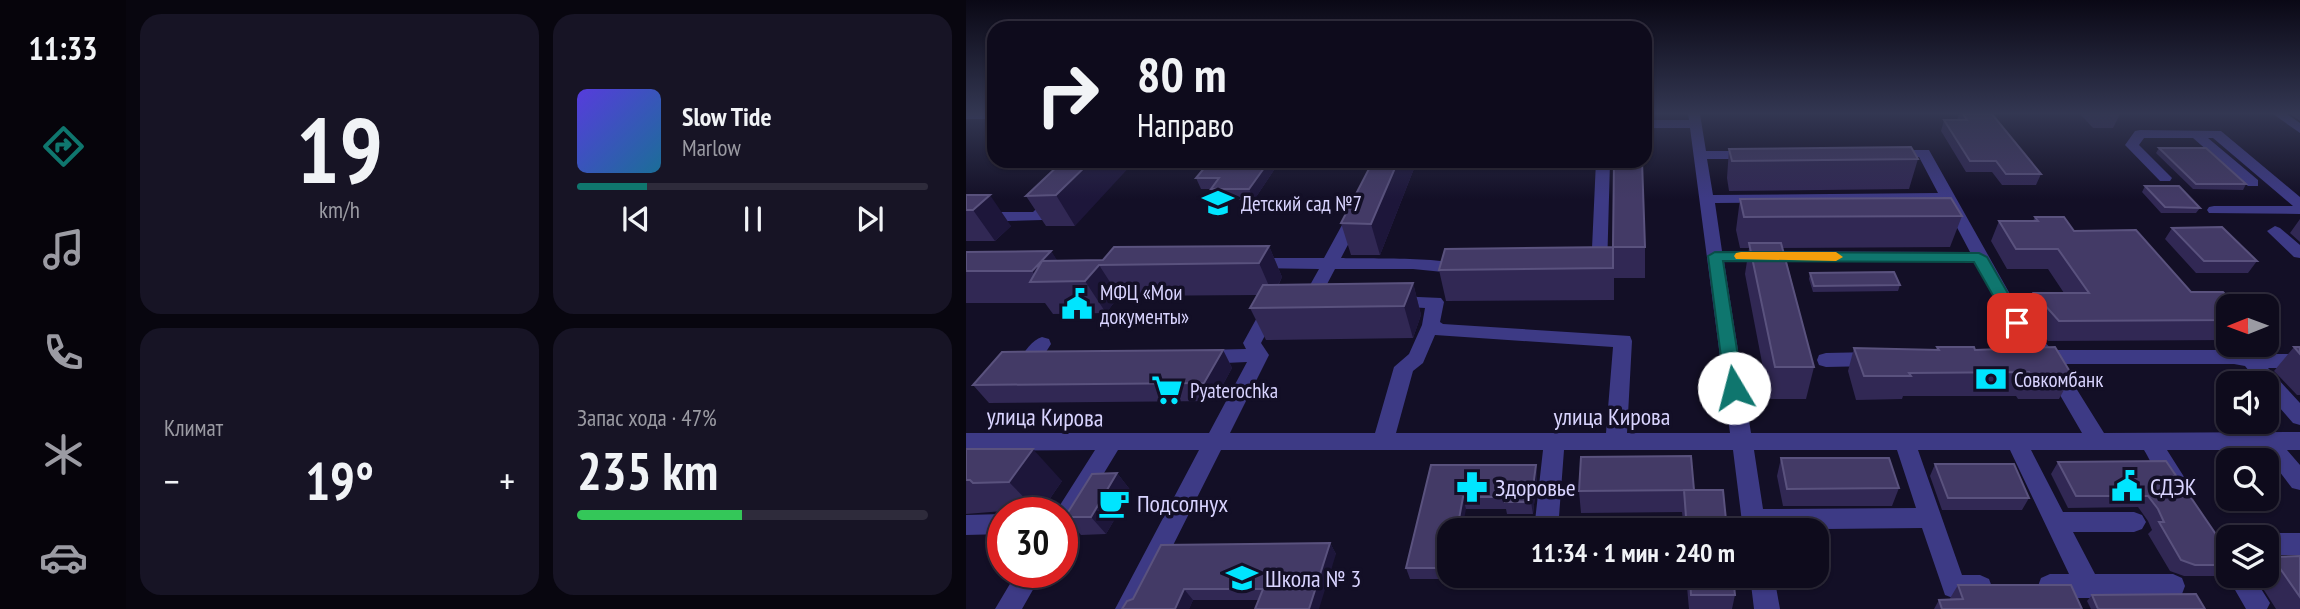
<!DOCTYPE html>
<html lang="ru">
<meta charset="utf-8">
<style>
body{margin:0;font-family:"PT Sans Narrow",sans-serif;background:#171425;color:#f1f3f6;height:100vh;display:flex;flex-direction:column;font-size:26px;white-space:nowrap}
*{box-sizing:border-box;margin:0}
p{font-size:23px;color:#9b9ba3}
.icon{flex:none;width:38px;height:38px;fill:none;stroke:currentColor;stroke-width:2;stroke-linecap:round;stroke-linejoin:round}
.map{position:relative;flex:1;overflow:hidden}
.panel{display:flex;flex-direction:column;gap:14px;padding:14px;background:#08060f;width:840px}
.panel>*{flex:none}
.hud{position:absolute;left:21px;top:21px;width:665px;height:147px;border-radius:21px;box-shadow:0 2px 5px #0004,0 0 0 2px #2e2b3b;background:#0e0b1c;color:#f1f3f6;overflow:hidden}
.needle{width:46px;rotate:269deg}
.buttons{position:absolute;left:1250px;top:294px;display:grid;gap:14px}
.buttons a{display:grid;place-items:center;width:63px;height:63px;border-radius:14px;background:#0e0b1c;box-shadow:0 2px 5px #0004,0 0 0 2px #2e2b3b;font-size:35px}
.speed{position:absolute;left:21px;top:497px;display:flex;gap:14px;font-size:35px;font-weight:700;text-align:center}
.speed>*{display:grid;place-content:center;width:91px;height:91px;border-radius:50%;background:#0e0b1c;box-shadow:0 2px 5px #0004,0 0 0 2px #2e2b3b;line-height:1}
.speed .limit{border:10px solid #d22;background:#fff;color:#111}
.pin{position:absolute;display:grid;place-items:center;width:60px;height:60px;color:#fff;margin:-30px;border-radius:14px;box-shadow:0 4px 10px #0006}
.me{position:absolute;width:77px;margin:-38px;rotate:352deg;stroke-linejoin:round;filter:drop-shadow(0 0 5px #0008)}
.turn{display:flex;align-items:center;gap:24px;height:147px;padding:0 35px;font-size:32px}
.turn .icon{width:91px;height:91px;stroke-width:2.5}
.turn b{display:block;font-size:49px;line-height:60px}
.big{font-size:52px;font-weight:600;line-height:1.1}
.panel .widget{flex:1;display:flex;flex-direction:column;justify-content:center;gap:10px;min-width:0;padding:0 24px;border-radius:21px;background:#171425}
.panel .dial{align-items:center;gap:0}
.dial b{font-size:91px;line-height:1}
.song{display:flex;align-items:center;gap:21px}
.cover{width:84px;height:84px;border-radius:10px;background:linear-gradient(135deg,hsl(250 70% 55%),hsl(200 70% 35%))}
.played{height:7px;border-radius:4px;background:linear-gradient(90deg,#0f766e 20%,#2e2b3b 20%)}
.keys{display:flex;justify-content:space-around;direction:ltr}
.heat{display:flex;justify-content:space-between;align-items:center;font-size:38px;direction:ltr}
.charge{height:10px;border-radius:5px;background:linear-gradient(90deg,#34c759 47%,#2e2b3b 0)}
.panel .tiles{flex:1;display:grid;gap:14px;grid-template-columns:repeat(2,1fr)}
.trip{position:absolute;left:471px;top:518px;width:392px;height:70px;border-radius:21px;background:#0e0b1c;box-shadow:0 2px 5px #0004,0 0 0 2px #2e2b3b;font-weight:600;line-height:70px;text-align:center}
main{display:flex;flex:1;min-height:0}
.tabs{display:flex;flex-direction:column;width:126px;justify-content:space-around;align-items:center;background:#06040b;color:#9b9ba3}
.tabs .icon{width:49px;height:49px}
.tabs .current{color:#0f766e}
.tabs b{font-size:32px;color:#f1f3f6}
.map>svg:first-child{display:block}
</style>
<main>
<nav class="tabs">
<b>11:33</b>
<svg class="icon current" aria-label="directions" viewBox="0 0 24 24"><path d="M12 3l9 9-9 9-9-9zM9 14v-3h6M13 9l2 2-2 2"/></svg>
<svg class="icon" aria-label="music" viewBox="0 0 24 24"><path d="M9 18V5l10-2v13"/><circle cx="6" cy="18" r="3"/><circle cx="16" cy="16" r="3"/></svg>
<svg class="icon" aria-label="phone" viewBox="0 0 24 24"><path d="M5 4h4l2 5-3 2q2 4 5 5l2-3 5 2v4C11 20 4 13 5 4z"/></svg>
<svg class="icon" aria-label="climate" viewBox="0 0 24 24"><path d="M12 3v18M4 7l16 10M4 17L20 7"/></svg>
<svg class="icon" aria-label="car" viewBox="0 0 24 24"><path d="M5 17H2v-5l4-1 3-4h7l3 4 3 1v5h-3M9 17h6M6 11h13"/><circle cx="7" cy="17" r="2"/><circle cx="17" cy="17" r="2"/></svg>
</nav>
<section class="panel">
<div class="tiles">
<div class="widget dial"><b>19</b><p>km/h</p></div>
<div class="widget">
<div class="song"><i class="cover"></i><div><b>Slow Tide</b><p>Marlow</p></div></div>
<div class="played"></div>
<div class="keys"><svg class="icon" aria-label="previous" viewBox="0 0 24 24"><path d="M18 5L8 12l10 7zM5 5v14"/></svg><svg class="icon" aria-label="pause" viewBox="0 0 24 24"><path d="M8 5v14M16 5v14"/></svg><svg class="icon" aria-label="next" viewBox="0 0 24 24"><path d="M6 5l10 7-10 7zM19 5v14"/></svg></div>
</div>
<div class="widget"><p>Климат</p>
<div class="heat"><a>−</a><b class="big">19°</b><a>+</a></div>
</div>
<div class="widget"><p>Запас хода · 47%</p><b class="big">235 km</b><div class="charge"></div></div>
</div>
</section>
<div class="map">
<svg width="1334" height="609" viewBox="0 0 1334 609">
<rect width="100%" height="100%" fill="#130f26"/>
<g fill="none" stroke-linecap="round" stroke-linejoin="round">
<path fill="#3d3a85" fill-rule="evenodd" d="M0 114H28V119H0Z
M722 114H734L740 151H785L792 155 785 159H741L747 195 972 193 953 157 925 158 918 154 925 150H963L1058 319 1086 350H1268L1285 354H1334V368H1302L1334 403V425L1327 423 1300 392V383H1293L1279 366 1268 364H1095L1138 433 1334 432V450H1321L1334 465V490L1326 488 1297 450H1201L1220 480 1217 487C1197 494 1187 464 1178 450H1065L1097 512H1168L1176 515 1180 522 1176 529 1168 532H1107L1129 574H1207L1216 578 1219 586 1216 594 1207 598H1084L1075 594 1072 586 1075 578 1084 574H1103L1044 450H952L996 575H1014L1023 579 1026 587 1023 595C1009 601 993 601 979 595L956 528 777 530 767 450H598L592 530H568L577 450H255L175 609H149L233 450H152L104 529 96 532V513H89L129 450 0 451V433H243L281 362 237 364 230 362 228 357 230 352 237 350 280 349 277 343 299 303 305 301 314 307 295 343 303 355 264 433H409L428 367 443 354 456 325 459 308 424 306 421 302 424 298 430 296 475 298 478 302 474 322 477 324 664 336 666 341 661 433H764L724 128H679V120H723ZM977 201 1004 252 756 251 749 203ZM758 261 1009 262 1045 327 1066 352 1063 357 1065 362 1076 364 1116 433H785ZM469 335 647 347 640 433H430L447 371 457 363ZM788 450H931L950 508 797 509Z
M1307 114H1321L1334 123V133Z
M1174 130 1255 131 1334 197V214L1243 213 1241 210 1243 207 1248 206H1327L1247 138H1242L1292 180V186H1282L1227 138H1178L1173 145 1206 178 1204 181H1194L1159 145 1169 131Z
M630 161H644L641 270 633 275 625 270Z
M90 194 97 198 76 220 0 222V212H67L85 195Z
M390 209 398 214 375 258C397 259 494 256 505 269L497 274 447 269H369L349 307 343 309 334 303 353 269 287 268 279 263 287 258H358L382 214Z
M1309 226 1314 228 1334 245V258L1328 257 1304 234 1301 231Z
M76 337 83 339 85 344 78 355 82 360 80 365 62 368 55 366 53 361C58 352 66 340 76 337Z
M907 352 914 354 916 359 914 364 907 366 860 367 853 365 851 360 853 355 860 353Z
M37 514V534L0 535V515Z
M1300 533H1334V555H1300V537H1291Z
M51 572H77L56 609H29Z
M1262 573V576H1287L1304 603 1301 609H1280L1261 576Z
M784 576H808L814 609H788Z"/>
</g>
<path fill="#312854" d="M993 114H1026L1075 174 1070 185H1036L1026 172H1000L975 131 978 120H991Z
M1114 114H1154L1147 128H1127Z
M1324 114H1334V121Z
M1193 148 1280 184 1277 190 1227 189 1190 153Z
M763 149 952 159 943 189 763 191 761 178Z
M97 161 109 226H80L60 196Z
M244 161H314L288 200H250L245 189H235L230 178Z
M407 161H451L414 255H385L375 223Z
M676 161 679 247V278H648V300L480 301 473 270 647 247Z
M1179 186 1234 208 1230 213H1195L1176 192Z
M0 195 45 226 29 241H0Z
M774 199 996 216 984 247 817 248 848 367 840 399H803L779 274 783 248H774L770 230Z
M1069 217 1108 231 1225 292 1262 306V340L1082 341 1058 313 1068 293H1098L1082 269H1041L1025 241 1033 221H1067Z
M1334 219V242L1324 233Z
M1206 228 1291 261 1282 273H1230L1199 239Z
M303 246 316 277 313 284 447 283 455 315 447 338 300 340 284 308 291 295 153 296 140 313 87 314 79 303H0V252L85 251 91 261 137 260Z
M844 273 934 285 932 291 847 292 843 279Z
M971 347 1009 350 1106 375 1093 399H1052L1050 396H937L936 399 890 400 882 371 888 348 970 350Z
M1328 347H1334V395H1331L1308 371Z
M257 350 266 368 248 401 23 403 7 385Z
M0 449 96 481 74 513H38L37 511 0 514Z
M815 458 933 488 926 506H817L811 476Z
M1200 461 1262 552V572L1258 576H1218L1204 571 1182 534 1186 530 1182 521 1172 507 1102 508 1085 474 1092 462Z
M969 464 1063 498 1056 510H976L964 476Z
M465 465H570L571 477 567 514H541L540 509H500L483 530V576H497L496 579H444L440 568Z
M151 473 165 491 140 534 115 535 99 517Z
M728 490 761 530H718L716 512 615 513 613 491Z
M364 543 370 554 293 600H227L223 609H156L167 599Z
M1334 556V609H1310L1289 576H1300V562L1306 557Z
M720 576H767L769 595 766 609H723Z
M992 585 1116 609H968L973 600H983Z
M1126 595 1239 609H1125L1121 601Z"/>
<path fill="#1d163a" d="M125 161H169L109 226 90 195Z
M303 161H314L288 200 283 189Z
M432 161H451L414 255 405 224Z
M24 195 45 226 29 241 7 210Z
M303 246 316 277 307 295 293 263Z
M85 251 105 281 74 282 66 271Z
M133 265 153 296 140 313 119 281Z
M447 283 455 315 447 338 438 306Z
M257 350 266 368 248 401 238 383Z
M67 449 96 481 74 513H73L43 482Z
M570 465 571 477 567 514 565 502Z
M151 473 165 491 140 534 125 517Z
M497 497 500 509 496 530H491Z
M364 543 370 554 353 609H343Z
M218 589 227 600 223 609H209Z"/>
<path fill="#433a66" stroke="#5a527e" stroke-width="2" d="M997 114H1026L1075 174H1040L1030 161H1004L978 120H1001Z
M945 147 952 159 766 161 763 149Z
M1193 148H1240L1280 184H1230Z
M97 161H125L90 195 60 196Z
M244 161H303L283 189H245L253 178H230Z
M407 161H432L405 224 375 223Z
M648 161H676L679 247H647Z
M1179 186H1213L1234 208 1199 207Z
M0 195H24L7 210H0Z
M985 198 996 216 778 217 774 199Z
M1069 217H1098L1108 231 1170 230 1225 292H1257L1270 306H1262V320L1093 321 1068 293H1123L1092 249H1050L1033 221H1072Z
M1256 227 1291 261H1238L1206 228Z
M783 243H815L848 367H809Z
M303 246 293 263 133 265 119 281 64 282 76 261 137 260 148 247Z
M647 247V268L473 270 479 249Z
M85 251 66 271H0V252Z
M928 272 934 285 848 286 844 273Z
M447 283 438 306 284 308 297 285Z
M971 347H1008L1009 350 1089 347 1106 375 1064 376 1063 372 943 373 945 376H898L888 348 973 350Z
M1328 347H1334V354Z
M257 350 238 383 7 385 36 352Z
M0 449H67L43 482 7 483 4 480H0Z
M725 456 728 490 613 491 615 457Z
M815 458H923L933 488 821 489Z
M1200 461 1262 552V565H1229L1215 560 1193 522H1198L1192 509 1182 496H1110L1092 462Z
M969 464H1048L1063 498H982Z
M465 465H570L565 502H539V497H497L491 530H483V568H440Z
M151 473 125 517H99L126 474Z
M718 490H757L761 530H721Z
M364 543 343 609H289L297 589H218L209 609H156L161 601 167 599 195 545Z
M1334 556V597L1306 557Z
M724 576H767L769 595H725Z
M992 585H1105L1116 609H976L973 600 997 599Z
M1230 594 1239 609H1132L1126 595Z"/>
<linearGradient id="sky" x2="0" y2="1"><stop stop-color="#0a0815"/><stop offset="0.57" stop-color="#333752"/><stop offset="1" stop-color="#333752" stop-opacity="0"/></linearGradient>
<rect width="1334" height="199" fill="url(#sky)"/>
<path fill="#0f766e" stroke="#0a4d48" stroke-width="2" d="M749 252 1013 253 1021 257 1059 323 1051 329 1045 327 1008 262 757 261 777 388 774 393H762L759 388 742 256Z"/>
<path fill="#f59e0b" d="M775 252H870L877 257 870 261 770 259 768 256 770 253Z"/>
<defs>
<symbol id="school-bare" viewBox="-9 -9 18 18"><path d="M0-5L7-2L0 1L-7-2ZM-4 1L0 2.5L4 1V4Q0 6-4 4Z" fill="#00e5ff" stroke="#130f26" stroke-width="2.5" paint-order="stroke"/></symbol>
<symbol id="civic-bare" viewBox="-9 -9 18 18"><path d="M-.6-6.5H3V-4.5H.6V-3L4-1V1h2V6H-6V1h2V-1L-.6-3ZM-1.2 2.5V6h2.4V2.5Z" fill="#00e5ff" stroke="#130f26" stroke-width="2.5" paint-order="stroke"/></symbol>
<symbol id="bank-bare" viewBox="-9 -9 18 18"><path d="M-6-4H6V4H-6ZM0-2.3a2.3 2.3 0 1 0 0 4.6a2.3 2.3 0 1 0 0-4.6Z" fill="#00e5ff" stroke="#130f26" stroke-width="2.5" paint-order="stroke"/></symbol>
<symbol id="supermarket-bare" viewBox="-9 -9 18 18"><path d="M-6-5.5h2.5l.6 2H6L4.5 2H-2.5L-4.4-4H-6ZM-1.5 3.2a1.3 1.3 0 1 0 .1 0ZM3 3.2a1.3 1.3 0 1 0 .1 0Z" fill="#00e5ff" stroke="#130f26" stroke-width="2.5" paint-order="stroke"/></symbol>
<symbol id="pharmacy-bare" viewBox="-9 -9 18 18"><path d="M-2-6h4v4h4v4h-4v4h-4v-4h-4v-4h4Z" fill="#00e5ff" stroke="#130f26" stroke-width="2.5" paint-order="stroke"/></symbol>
<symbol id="cafe-bare" viewBox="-9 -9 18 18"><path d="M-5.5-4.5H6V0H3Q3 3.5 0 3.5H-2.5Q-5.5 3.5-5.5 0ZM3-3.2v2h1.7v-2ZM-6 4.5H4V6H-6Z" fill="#00e5ff" stroke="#130f26" stroke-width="2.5" paint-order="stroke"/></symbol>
</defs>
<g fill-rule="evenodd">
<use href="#school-bare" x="230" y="181" width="44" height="44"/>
<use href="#civic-bare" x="89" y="282" width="44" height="44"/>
<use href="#bank-bare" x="1003" y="357" width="44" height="44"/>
<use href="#supermarket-bare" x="179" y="368" width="44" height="44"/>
<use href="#civic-bare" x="1139" y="464" width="44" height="44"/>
<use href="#pharmacy-bare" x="484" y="465" width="44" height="44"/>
<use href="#cafe-bare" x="126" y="481" width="44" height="44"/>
<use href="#school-bare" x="254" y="556" width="44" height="44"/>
</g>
<g text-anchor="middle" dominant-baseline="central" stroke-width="7" stroke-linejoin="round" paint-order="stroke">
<g font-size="21" fill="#d9d4ff" stroke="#130f26" text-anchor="start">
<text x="275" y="203">Детский сад №7</text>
<text x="134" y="292">МФЦ «Мои<tspan x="134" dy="24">документы»</tspan></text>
<text x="1048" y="379">Совкомбанк</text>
<text x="224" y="390">Pyaterochka</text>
</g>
<g font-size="24" fill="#d9d4ff" stroke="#130f26">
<text x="646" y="416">улица Кирова</text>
<text transform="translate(79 417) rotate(1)">улица Кирова</text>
</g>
<g font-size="24" fill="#d9d4ff" stroke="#130f26" text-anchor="start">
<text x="1184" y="486">СДЭК</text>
<text x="529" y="487">Здоровье</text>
<text x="171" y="503">Подсолнух</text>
<text x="299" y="578">Школа № 3</text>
</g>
</g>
</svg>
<div class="buttons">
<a><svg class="needle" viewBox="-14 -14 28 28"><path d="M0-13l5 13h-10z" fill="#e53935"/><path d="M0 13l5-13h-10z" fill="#9b9ba3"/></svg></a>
<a><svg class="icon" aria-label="sound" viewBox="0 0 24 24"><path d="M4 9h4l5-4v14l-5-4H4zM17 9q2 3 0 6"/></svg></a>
<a><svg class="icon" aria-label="search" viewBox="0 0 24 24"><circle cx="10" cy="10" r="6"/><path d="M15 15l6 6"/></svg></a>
<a><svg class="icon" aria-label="layers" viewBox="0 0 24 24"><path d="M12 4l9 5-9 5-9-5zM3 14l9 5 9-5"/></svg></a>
</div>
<div class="speed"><div class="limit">30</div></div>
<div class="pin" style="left:1051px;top:323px;background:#d93025"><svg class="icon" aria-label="arrive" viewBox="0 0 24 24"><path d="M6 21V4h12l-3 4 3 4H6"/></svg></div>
<svg class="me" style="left:768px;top:388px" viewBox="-20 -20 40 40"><circle r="19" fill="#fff"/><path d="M0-13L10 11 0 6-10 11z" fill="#0f766e"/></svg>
<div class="trip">11:34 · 1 мин · 240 m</div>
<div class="hud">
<div class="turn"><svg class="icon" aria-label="right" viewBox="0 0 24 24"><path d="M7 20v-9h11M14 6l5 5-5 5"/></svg><div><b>80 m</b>Направо</div></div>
</div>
</div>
</main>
